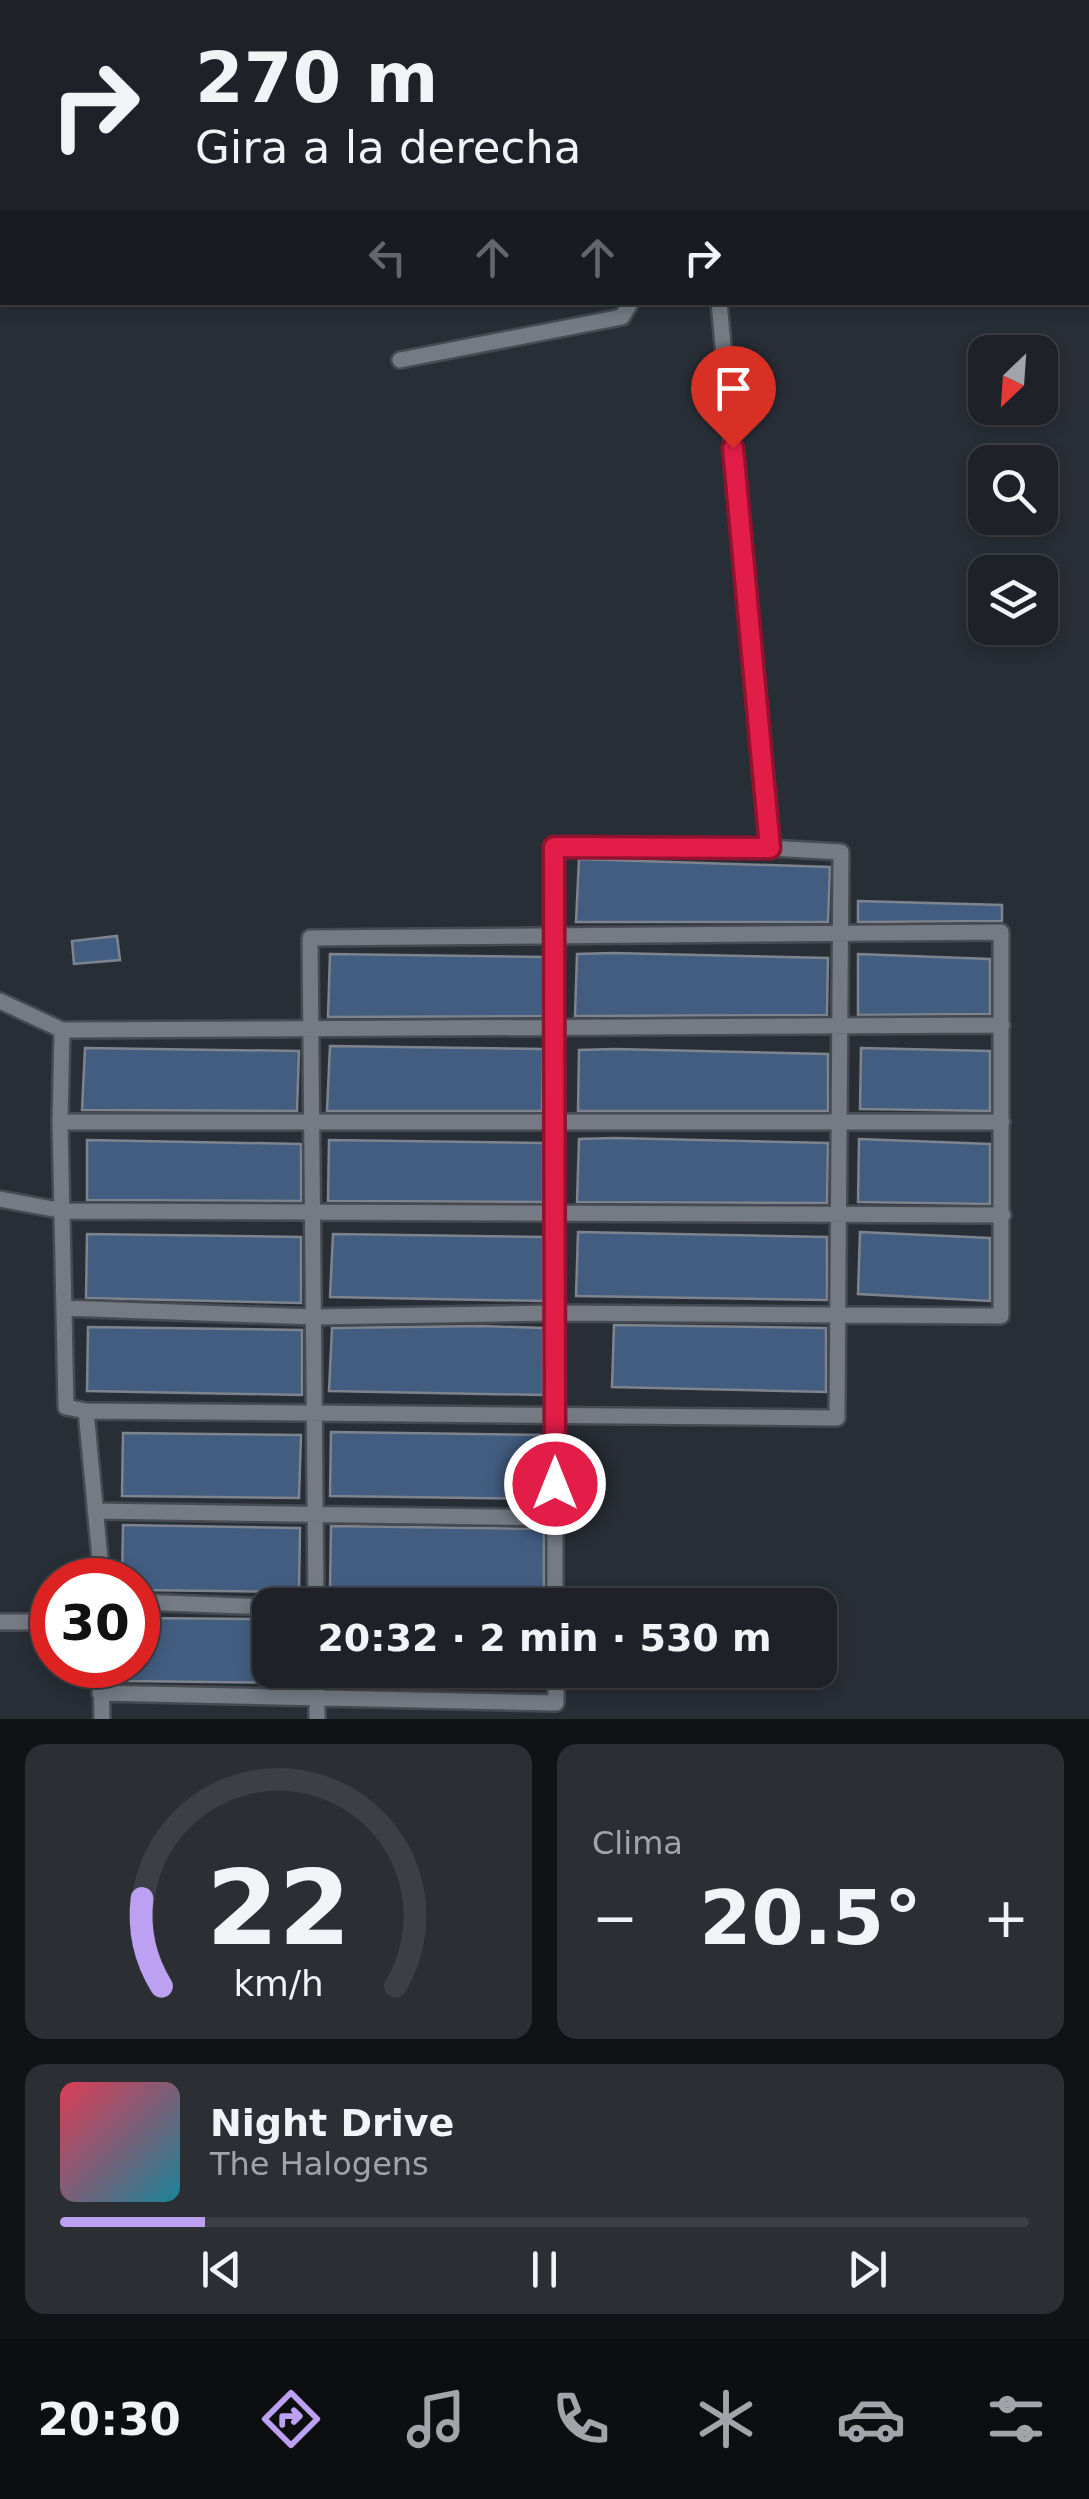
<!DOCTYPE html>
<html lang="es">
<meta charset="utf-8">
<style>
body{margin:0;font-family:"DejaVu Sans",sans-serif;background:#2b2f34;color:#f1f3f6;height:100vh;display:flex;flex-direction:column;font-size:38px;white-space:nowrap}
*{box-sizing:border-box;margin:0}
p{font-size:32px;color:#a1a4a8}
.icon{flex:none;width:55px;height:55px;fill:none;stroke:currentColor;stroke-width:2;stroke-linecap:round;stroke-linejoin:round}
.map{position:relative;height:1719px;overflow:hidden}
.side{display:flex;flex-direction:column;gap:25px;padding:25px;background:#101316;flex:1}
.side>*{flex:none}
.hud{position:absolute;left:0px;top:0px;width:1090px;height:305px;box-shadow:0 5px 15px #0003,0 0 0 2px #3c3f45;background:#1e2228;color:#f1f3f6;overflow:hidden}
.needle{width:65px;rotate:205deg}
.buttons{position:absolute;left:968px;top:335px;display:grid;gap:20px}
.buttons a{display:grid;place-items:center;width:90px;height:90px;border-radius:20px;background:#1e2228;box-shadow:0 5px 15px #0003,0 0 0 2px #3c3f45;font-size:50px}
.speed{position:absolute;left:30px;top:1558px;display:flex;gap:20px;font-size:50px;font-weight:700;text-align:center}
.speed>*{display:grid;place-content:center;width:130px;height:130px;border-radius:50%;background:#1e2228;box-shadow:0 5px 15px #0003,0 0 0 2px #3c3f45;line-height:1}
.speed .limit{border:15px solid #d22;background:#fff;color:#111}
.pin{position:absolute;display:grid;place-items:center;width:85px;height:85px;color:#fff;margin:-102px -42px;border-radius:50% 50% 50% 0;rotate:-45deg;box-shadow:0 0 10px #0007}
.pin .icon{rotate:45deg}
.me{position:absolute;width:110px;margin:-55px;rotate:0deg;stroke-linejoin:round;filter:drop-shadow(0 0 8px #0008)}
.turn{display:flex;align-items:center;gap:35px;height:210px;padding:0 30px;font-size:45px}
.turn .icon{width:130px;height:130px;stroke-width:2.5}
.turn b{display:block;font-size:70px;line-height:85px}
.lanes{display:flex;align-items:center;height:95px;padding:0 30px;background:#0003;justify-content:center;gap:50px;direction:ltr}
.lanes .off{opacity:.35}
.big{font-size:75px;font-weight:800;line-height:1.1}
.side .widget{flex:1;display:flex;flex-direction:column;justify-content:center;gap:15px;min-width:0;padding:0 35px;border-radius:20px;background:#2b2f34}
.side .dial{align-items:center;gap:0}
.dial svg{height:260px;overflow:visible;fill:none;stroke:#3c3f45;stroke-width:7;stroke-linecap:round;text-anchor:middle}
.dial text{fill:#f1f3f6;stroke:none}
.song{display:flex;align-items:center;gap:30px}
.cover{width:120px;height:120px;border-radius:15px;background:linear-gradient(135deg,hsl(350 70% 55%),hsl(190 70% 35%))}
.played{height:10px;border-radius:5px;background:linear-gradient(90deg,#bca0f2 15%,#3c3f45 15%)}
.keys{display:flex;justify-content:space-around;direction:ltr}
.heat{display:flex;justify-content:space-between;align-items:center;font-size:55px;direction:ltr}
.side .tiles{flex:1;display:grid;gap:25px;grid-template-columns:1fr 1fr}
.widget:last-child{grid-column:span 2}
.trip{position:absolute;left:252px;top:1588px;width:585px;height:100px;border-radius:20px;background:#1e2228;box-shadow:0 5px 15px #0003,0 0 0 2px #3c3f45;font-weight:800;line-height:100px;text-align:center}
.tabs{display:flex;height:160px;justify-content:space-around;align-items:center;background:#0c0e10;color:#a1a4a8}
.tabs .icon{width:70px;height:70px}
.tabs .on{color:#bca0f2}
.tabs b{font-size:45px;color:#f1f3f6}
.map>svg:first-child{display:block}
</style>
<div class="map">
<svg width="1089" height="1719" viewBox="0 0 1089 1719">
<rect width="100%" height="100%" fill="#282e36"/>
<path fill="#435d80" stroke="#7d848d" stroke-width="2.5" d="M579 859 830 867 828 922H576Z
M858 901 1002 905V921L858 922Z
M117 936 120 960 74 964 72 941Z
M613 953 828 958 827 1015 575 1016 577 954Z
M330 954 543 957V1016L328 1017Z
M858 954 990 959V1014L858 1015Z
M330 1046 543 1049 542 1111H327Z
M85 1048 299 1051 297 1111 82 1110Z
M861 1048 990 1051V1111L860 1109Z
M615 1049 828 1054V1111H578L579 1050Z
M615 1138 828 1143 827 1203 577 1202 579 1139Z
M859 1139 990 1144V1204L858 1202Z
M87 1140 301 1144V1201L87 1200Z
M329 1140 543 1143V1202L328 1201Z
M578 1232 827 1237V1300L576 1296Z
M860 1232 990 1238V1301L858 1294Z
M87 1234 301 1237V1303L86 1298Z
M333 1234 543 1237V1301L330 1297Z
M614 1325 826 1328V1392L612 1387Z
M482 1326 543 1328V1395L329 1391 332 1328Z
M88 1327 302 1330V1395L87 1391Z
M331 1432 544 1435V1499L330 1496Z
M123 1433 301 1435 299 1498 122 1496Z
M123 1525 300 1528 299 1592 138 1590V1580H122Z
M331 1526 544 1529V1593L330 1589Z
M138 1618 264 1619V1670H301V1683L123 1681 124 1665H138Z
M331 1670H545V1687L331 1684Z"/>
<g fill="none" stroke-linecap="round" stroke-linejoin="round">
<defs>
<path id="minor" d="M473 0V2
M595 0 596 2
M690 0V2
M843 0 846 2
M1088 161 1089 163
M719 302 770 848
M400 360 622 317 631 302
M0 1001 62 1030 1002 1025
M62 1030 60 1122 66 1407 86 1411 102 1580
M60 1122H1002
M0 1199 64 1211 1003 1215
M64 1308 314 1317 555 1313 1001 1316V932L310 938 316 1605
M86 1411 837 1418 841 852 770 848 554 847C554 1100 555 1352 555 1605
M95 1511 555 1518
M138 1602 270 1607
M0 1622H52
M101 1665 102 1719
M317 1670V1719
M100 1693 556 1703V1670"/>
<path id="highway" d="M444 2 458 0
M0 80H2"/>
</defs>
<use href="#minor" stroke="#464a51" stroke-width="20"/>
<use href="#highway" stroke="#464a51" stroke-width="28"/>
<use href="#minor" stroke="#747b84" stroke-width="15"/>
<use href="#highway" stroke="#5590e0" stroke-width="22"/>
</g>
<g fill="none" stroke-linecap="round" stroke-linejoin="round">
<defs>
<path id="route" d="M555 1484 554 847 770 848 733 448"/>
</defs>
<use href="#route" stroke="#92132f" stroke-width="25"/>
<use href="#route" stroke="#e11d48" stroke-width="18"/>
</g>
</svg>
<div class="buttons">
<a><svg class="needle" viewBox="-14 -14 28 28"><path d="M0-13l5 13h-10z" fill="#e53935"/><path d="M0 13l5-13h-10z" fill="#a1a4a8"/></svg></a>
<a><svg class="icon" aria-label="search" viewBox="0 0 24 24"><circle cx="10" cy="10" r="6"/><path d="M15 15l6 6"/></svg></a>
<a><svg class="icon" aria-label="layers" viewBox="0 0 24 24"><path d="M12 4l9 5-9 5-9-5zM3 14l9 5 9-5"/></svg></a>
</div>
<div class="speed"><div class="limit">30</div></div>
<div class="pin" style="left:733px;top:448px;background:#d93025"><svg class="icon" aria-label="arrive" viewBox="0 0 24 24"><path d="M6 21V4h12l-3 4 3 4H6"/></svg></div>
<svg class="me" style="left:555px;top:1484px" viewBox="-20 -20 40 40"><circle r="17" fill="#e11d48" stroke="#fff" stroke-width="3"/><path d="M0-11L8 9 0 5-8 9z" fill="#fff"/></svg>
<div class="trip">20:32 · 2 min · 530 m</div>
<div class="hud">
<div class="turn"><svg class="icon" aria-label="right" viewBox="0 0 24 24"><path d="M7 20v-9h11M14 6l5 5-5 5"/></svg><div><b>270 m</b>Gira a la derecha</div></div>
<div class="lanes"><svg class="icon off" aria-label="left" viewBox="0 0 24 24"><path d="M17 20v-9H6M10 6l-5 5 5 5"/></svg><svg class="icon off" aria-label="ahead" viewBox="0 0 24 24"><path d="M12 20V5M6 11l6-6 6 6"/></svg><svg class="icon off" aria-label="ahead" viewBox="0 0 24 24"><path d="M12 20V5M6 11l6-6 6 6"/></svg><svg class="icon" aria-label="right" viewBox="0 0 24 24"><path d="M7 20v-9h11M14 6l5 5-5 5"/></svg></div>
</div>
</div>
<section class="side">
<div class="tiles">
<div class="widget dial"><svg viewBox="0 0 100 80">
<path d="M14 69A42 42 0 1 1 86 69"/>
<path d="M14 69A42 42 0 0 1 8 42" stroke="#bca0f2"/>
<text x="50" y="56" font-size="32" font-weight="700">22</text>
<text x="50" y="72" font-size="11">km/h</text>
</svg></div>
<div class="widget"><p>Clima</p>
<div class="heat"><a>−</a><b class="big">20.5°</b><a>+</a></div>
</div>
<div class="widget">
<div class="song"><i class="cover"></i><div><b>Night Drive</b><p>The Halogens</p></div></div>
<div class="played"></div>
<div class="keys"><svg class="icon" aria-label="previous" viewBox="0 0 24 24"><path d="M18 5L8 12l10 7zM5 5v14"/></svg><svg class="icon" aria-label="pause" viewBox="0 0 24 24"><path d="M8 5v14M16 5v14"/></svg><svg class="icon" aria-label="next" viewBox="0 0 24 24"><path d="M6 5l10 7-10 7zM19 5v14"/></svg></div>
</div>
</div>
</section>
<nav class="tabs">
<b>20:30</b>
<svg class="icon on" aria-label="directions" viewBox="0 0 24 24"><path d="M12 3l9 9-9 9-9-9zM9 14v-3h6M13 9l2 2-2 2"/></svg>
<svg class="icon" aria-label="music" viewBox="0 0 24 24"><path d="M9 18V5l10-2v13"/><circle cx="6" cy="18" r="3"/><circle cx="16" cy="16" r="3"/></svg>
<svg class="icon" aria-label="phone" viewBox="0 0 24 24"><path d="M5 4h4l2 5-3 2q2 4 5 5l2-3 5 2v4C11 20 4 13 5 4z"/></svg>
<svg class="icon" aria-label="climate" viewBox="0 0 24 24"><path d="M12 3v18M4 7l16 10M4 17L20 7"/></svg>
<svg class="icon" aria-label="car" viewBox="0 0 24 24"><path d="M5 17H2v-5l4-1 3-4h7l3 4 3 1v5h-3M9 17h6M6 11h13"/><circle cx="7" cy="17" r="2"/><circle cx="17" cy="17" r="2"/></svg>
<svg class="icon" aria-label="filters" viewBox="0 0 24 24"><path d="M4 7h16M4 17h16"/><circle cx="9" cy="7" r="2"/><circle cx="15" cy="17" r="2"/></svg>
</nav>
